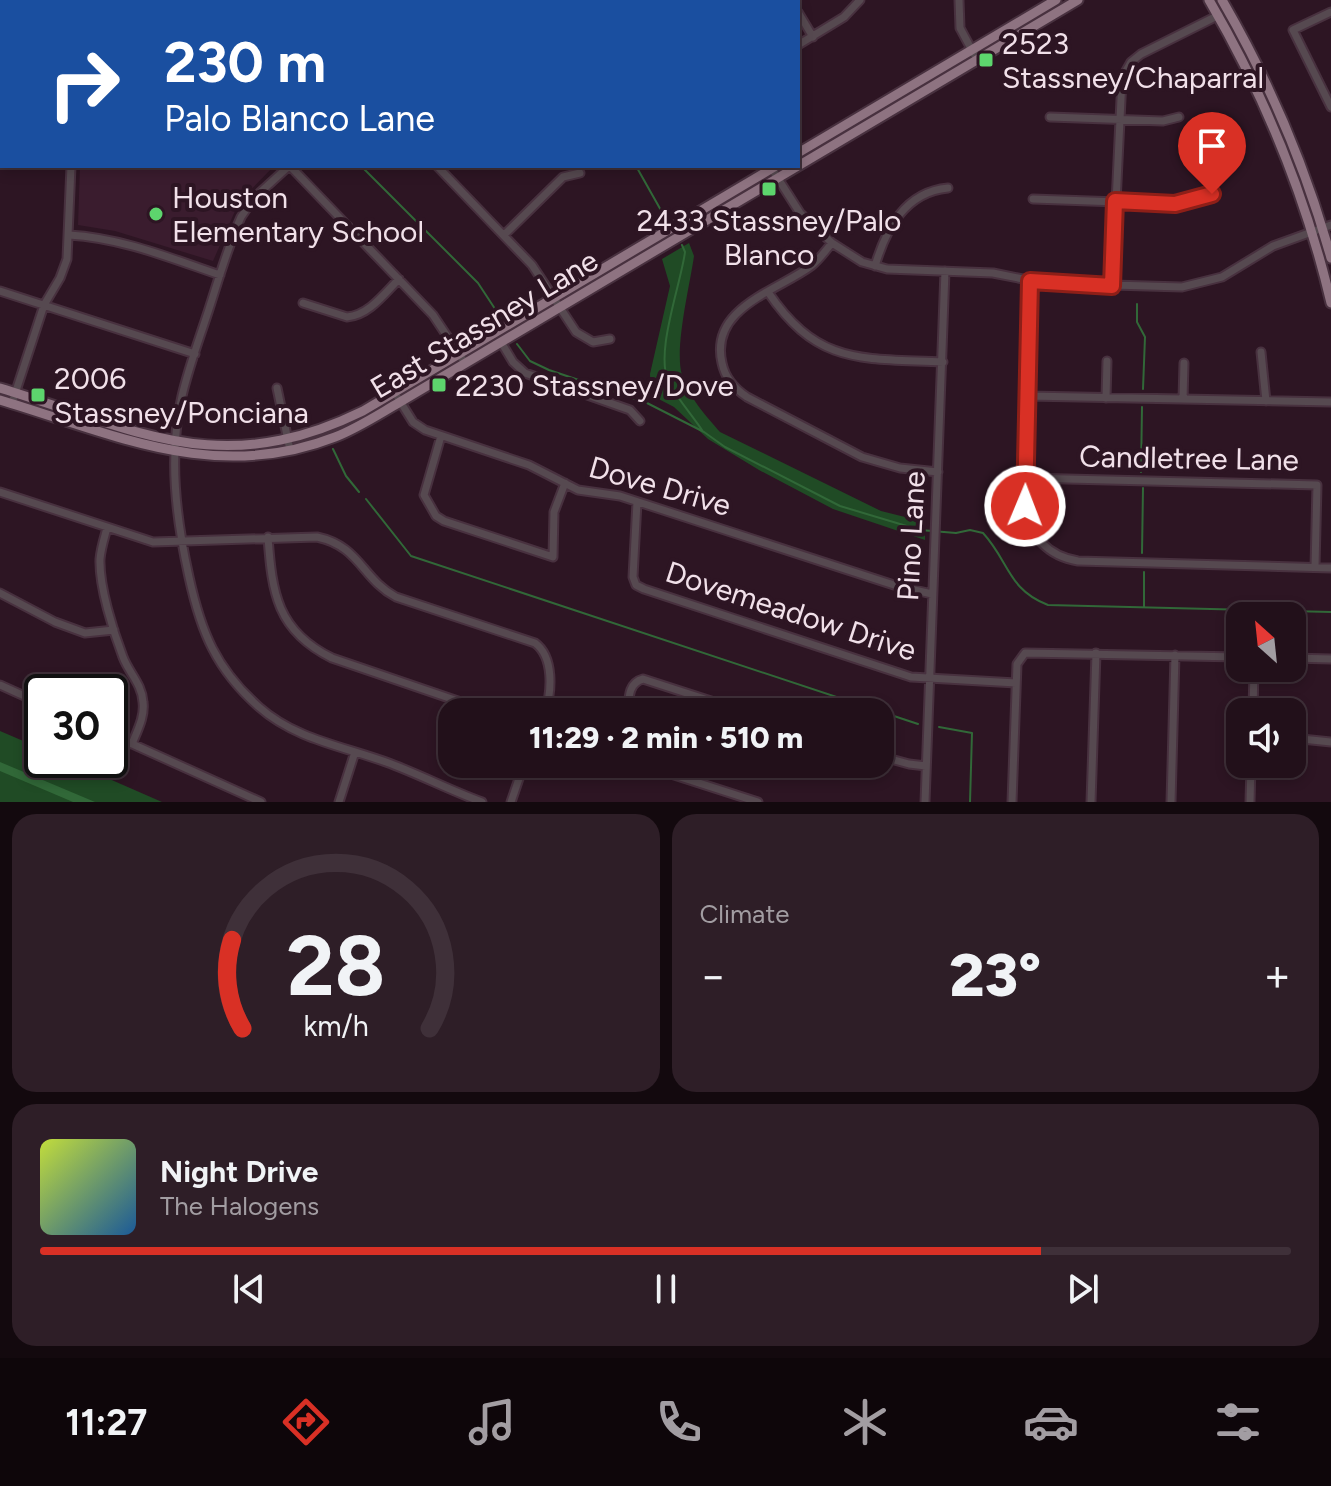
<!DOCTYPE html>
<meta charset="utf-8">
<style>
body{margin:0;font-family:Figtree,sans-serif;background:#2e1e27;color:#f1f3f6;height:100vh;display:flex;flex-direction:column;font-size:30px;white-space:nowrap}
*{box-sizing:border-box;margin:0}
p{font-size:26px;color:#a29da2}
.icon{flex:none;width:44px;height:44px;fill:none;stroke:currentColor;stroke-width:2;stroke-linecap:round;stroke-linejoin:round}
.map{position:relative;height:802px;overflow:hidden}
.drawer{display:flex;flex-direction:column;gap:12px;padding:12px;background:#13090e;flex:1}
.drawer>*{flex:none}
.guide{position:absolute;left:0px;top:0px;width:800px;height:168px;box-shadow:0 4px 12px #0003,0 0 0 2px #3f3039;background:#1a4fa0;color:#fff;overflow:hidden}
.needle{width:52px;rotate:333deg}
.buttons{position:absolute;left:1226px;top:602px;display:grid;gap:16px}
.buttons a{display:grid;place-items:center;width:80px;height:80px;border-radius:16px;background:#22101a;box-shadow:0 4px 12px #0003,0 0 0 2px #3f3039;font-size:40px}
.speed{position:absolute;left:24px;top:674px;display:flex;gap:16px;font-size:40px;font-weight:700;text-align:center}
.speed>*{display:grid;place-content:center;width:104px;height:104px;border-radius:50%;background:#22101a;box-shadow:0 4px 12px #0003,0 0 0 2px #3f3039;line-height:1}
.speed .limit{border:4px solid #111;border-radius:12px;background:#fff;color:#111}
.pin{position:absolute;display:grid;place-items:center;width:68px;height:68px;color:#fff;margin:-82px -34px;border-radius:50% 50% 50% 0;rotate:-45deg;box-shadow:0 0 8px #0007}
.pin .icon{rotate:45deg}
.me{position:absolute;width:88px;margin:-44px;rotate:1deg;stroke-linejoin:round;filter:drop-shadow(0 0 6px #0008)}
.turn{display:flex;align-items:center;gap:28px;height:168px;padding:0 32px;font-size:36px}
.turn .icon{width:104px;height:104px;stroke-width:2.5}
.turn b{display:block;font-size:56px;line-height:68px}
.big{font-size:60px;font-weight:800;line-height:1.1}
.drawer .tile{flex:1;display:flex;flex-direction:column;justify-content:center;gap:12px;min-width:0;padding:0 28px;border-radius:24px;background:#2e1e27}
.drawer .dial{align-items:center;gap:0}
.dial svg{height:208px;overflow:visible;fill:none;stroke:#3f3039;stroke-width:7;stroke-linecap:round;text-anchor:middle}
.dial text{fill:#f1f3f6;stroke:none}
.song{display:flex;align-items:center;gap:24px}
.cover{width:96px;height:96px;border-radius:12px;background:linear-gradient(135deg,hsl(70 70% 55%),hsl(210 70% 35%))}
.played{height:8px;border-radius:4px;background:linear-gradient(90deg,#d93025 80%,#3f3039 80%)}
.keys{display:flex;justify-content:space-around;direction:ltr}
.heat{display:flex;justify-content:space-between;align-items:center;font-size:44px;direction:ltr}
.drawer .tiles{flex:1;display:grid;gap:12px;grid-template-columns:1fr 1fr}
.tile:last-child{grid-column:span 2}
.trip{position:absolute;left:438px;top:698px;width:456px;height:80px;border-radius:24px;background:#22101a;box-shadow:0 4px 12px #0003,0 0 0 2px #3f3039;font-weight:800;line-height:80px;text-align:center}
.tabs{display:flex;height:128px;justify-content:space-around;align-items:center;background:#0e060a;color:#a29da2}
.tabs .icon{width:56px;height:56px}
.tabs .current{color:#d93025}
.tabs b{font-size:36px;color:#f1f3f6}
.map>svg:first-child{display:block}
</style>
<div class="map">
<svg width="1331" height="802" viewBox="0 0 1331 802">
<rect width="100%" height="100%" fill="#2d1523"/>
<path fill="#3a1c2e" d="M80 166H274L239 202 213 261 115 231 78 225Z"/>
<path fill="#204b25" d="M689 243 694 256C690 285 674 349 682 375 688 396 706 416 720 432L881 511 925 522V540L833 509 759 470 708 439 674 407 651 395 650 374 670 286 662 259Z
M0 731 42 749V760H66L162 802H0Z"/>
<path fill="#316838" d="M0 762 95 802H73L0 771Z"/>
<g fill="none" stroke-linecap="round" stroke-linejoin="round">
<path stroke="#316838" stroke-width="2" d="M300 0V2
M471 2V0
M361 166 478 283 501 318
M636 166 667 221
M682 245 685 252C681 284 654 354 669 383 678 399 691 414 702 430
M1137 304V322L1145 337 1143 389
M517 344 530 361 549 370 647 403 704 432 725 447 840 506 920 530 956 533 970 530 983 533C1009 561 1008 590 1048 605L1331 612
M333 449 346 476 359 492
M1141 472 1142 407
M366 499 411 556 918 724
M1142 553 1143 488
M1144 572V606
M939 727 972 733 970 802"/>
<defs>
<path id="minor" d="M245 0V2
M352 0 353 2
M520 0V2
M791 0 792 2
M959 0 960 28 974 54
M76 2V0
M613 2V0
M707 2V0
M798 12 813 37
M1331 12 1293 30 1331 107
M798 45 844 17 860 0
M1050 117 1163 121 1179 117
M289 166 254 198 241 217C228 246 219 278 209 309 200 337 189 366 182 396 168 455 176 518 189 577 201 632 216 669 259 707 295 739 342 746 386 762 419 774 449 790 482 802
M290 166 433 315 465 363
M437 166 532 265 576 332 593 342 610 339
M770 166 800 213 832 243 862 262 887 269 993 273 1043 283 1182 287 1222 277 1273 246 1331 225
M1033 199 1175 204 1212 194
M69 235C122 238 170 258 220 275
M504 235 563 177 580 173
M832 243C825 251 819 260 811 266 777 291 709 308 722 363 725 378 735 389 747 397L862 457 900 468 938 472
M875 266C886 229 905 192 948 188
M1030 281 1025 506C1029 536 1048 556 1078 561L1331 568
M1112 286 1122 78 1131 62 1141 54 1219 15
M0 291 195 354
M768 292C818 366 862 358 943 362
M303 303 347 317C369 315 384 294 399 279
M501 342 513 362 525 373 630 410 640 421
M1261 352 1266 401
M277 388 290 450
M1028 396 1331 402
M398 398 413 422 425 430 529 465 578 490 620 496 897 586 932 594
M1106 398 1107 361
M1183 399 1184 363
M12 403 44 305 60 278 67 259 71 166
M441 436 424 495 436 516 444 521 553 557 554 512 565 483
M1026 478 1317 485 1315 567
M0 492 153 542 317 537C360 546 362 579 396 597L535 643C554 657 552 691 545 712
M637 502 633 577 636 585 644 589 911 677 1016 683
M107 528C104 539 101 548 100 559 99 586 113 631 123 657 129 673 142 684 143 702 145 717 137 731 132 744
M268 537C272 593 277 631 332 658L490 712
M0 593 55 622 85 633 114 630
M1292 658 1331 659
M0 685 42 704
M628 712C629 698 628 683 643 679L745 712
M1253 712 1254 668
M110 734 261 802
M1292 738 1331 742
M880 756 909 764 926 766
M640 764 758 802
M339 802 355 752
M511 802 524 764
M925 802 945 271
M1012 802 1017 664 1025 653 1240 657
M1091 802 1096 653
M1171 802 1175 655
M1250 802 1251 764"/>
<path id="major" d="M1209 0C1264 94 1306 197 1331 303
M1222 0C1269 81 1306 168 1331 258
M798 153 1056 0
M0 388C138 430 220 481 363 411L776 166
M0 400C114 434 215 484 335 437 358 428 379 414 400 402L1078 0"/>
</defs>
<use href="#minor" stroke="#48313f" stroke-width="11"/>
<use href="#major" stroke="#48313f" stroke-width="13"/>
<use href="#minor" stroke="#564950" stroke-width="7"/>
<use href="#major" stroke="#8e7381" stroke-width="9"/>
</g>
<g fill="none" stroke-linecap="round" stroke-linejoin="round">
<defs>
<path id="route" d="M1025 506 1030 281 1112 286 1115 201 1175 204 1212 194"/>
</defs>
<use href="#route" stroke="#8d1f18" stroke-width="20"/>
<use href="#route" stroke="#d93025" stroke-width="14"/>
</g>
<g fill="#5dd56d" stroke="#2d1523" stroke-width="3">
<rect x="978" y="52" width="16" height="16" rx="4"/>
<rect x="761" y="181" width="16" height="16" rx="4"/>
<circle cx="156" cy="214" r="8"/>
<rect x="431" y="377" width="16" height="16" rx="4"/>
<rect x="30" y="387" width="16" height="16" rx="4"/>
</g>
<g text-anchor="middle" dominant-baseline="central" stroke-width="8" stroke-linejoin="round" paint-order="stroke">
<g font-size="30" fill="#f1e0e9" stroke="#2d1523" text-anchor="start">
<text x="1002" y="43">2523<tspan x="1002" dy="34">Stassney/Chaparral</tspan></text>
<text x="172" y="197">Houston<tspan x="172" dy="34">Elementary School</tspan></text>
<text x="769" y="220" text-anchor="middle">2433 Stassney/Palo<tspan x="769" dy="34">Blanco</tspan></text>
<text x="54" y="378">2006<tspan x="54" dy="34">Stassney/Ponciana</tspan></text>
<text x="455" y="385">2230 Stassney/Dove</text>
</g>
<g font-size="30" fill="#f1e0e9" stroke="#2d1523">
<text transform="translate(484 324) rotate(-31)">East Stassney Lane</text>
<text transform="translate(1189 458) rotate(1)">Candletree Lane</text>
<text transform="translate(660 486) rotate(16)">Dove Drive</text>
<text transform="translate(911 536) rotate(-87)">Pino Lane</text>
<text transform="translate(791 611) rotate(18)">Dovemeadow Drive</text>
</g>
</g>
</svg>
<div class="buttons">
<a><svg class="needle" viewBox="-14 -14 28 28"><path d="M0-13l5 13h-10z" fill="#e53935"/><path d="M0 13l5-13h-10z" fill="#a29da2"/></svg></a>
<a><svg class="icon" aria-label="sound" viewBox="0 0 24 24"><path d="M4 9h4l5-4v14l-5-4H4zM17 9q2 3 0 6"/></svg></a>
</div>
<div class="speed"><div class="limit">30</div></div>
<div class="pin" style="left:1212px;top:194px;background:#d93025"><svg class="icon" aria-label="arrive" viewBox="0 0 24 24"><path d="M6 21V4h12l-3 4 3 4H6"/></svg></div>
<svg class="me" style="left:1025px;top:506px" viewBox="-20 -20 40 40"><circle r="17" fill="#d93025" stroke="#fff" stroke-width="3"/><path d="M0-11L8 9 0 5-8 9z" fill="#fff"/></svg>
<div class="trip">11:29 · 2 min · 510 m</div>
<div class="guide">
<div class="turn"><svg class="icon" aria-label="right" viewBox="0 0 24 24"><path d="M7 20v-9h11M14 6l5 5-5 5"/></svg><div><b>230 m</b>Palo Blanco Lane</div></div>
</div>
</div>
<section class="drawer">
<div class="tiles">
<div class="tile dial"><svg viewBox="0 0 100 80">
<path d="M14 69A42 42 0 1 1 86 69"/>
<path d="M14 69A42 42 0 0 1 10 35" stroke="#d93025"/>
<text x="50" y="56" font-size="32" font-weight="700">28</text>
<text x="50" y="72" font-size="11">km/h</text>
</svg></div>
<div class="tile"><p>Climate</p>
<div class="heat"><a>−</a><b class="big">23°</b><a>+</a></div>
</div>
<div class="tile">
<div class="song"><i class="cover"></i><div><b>Night Drive</b><p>The Halogens</p></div></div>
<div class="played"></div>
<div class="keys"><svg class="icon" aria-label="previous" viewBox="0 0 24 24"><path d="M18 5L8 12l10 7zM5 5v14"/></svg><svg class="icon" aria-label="pause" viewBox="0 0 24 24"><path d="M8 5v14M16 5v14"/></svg><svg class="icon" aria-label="next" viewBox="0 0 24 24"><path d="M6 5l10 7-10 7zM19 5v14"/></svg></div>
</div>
</div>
</section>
<nav class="tabs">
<b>11:27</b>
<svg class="icon current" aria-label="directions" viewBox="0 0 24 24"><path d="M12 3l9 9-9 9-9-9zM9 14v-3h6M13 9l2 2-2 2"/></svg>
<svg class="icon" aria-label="music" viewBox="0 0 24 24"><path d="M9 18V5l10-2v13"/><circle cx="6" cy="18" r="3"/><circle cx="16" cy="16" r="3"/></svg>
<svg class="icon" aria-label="phone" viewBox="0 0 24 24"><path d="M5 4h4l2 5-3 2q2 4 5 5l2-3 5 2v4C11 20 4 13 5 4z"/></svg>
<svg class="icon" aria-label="climate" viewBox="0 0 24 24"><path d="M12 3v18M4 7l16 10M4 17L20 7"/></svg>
<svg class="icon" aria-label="car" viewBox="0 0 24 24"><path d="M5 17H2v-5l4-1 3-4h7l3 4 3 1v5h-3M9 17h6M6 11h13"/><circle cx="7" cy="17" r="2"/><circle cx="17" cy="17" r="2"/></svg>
<svg class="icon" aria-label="filters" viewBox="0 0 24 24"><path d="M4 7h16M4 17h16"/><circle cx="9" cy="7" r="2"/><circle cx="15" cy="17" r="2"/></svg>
</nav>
